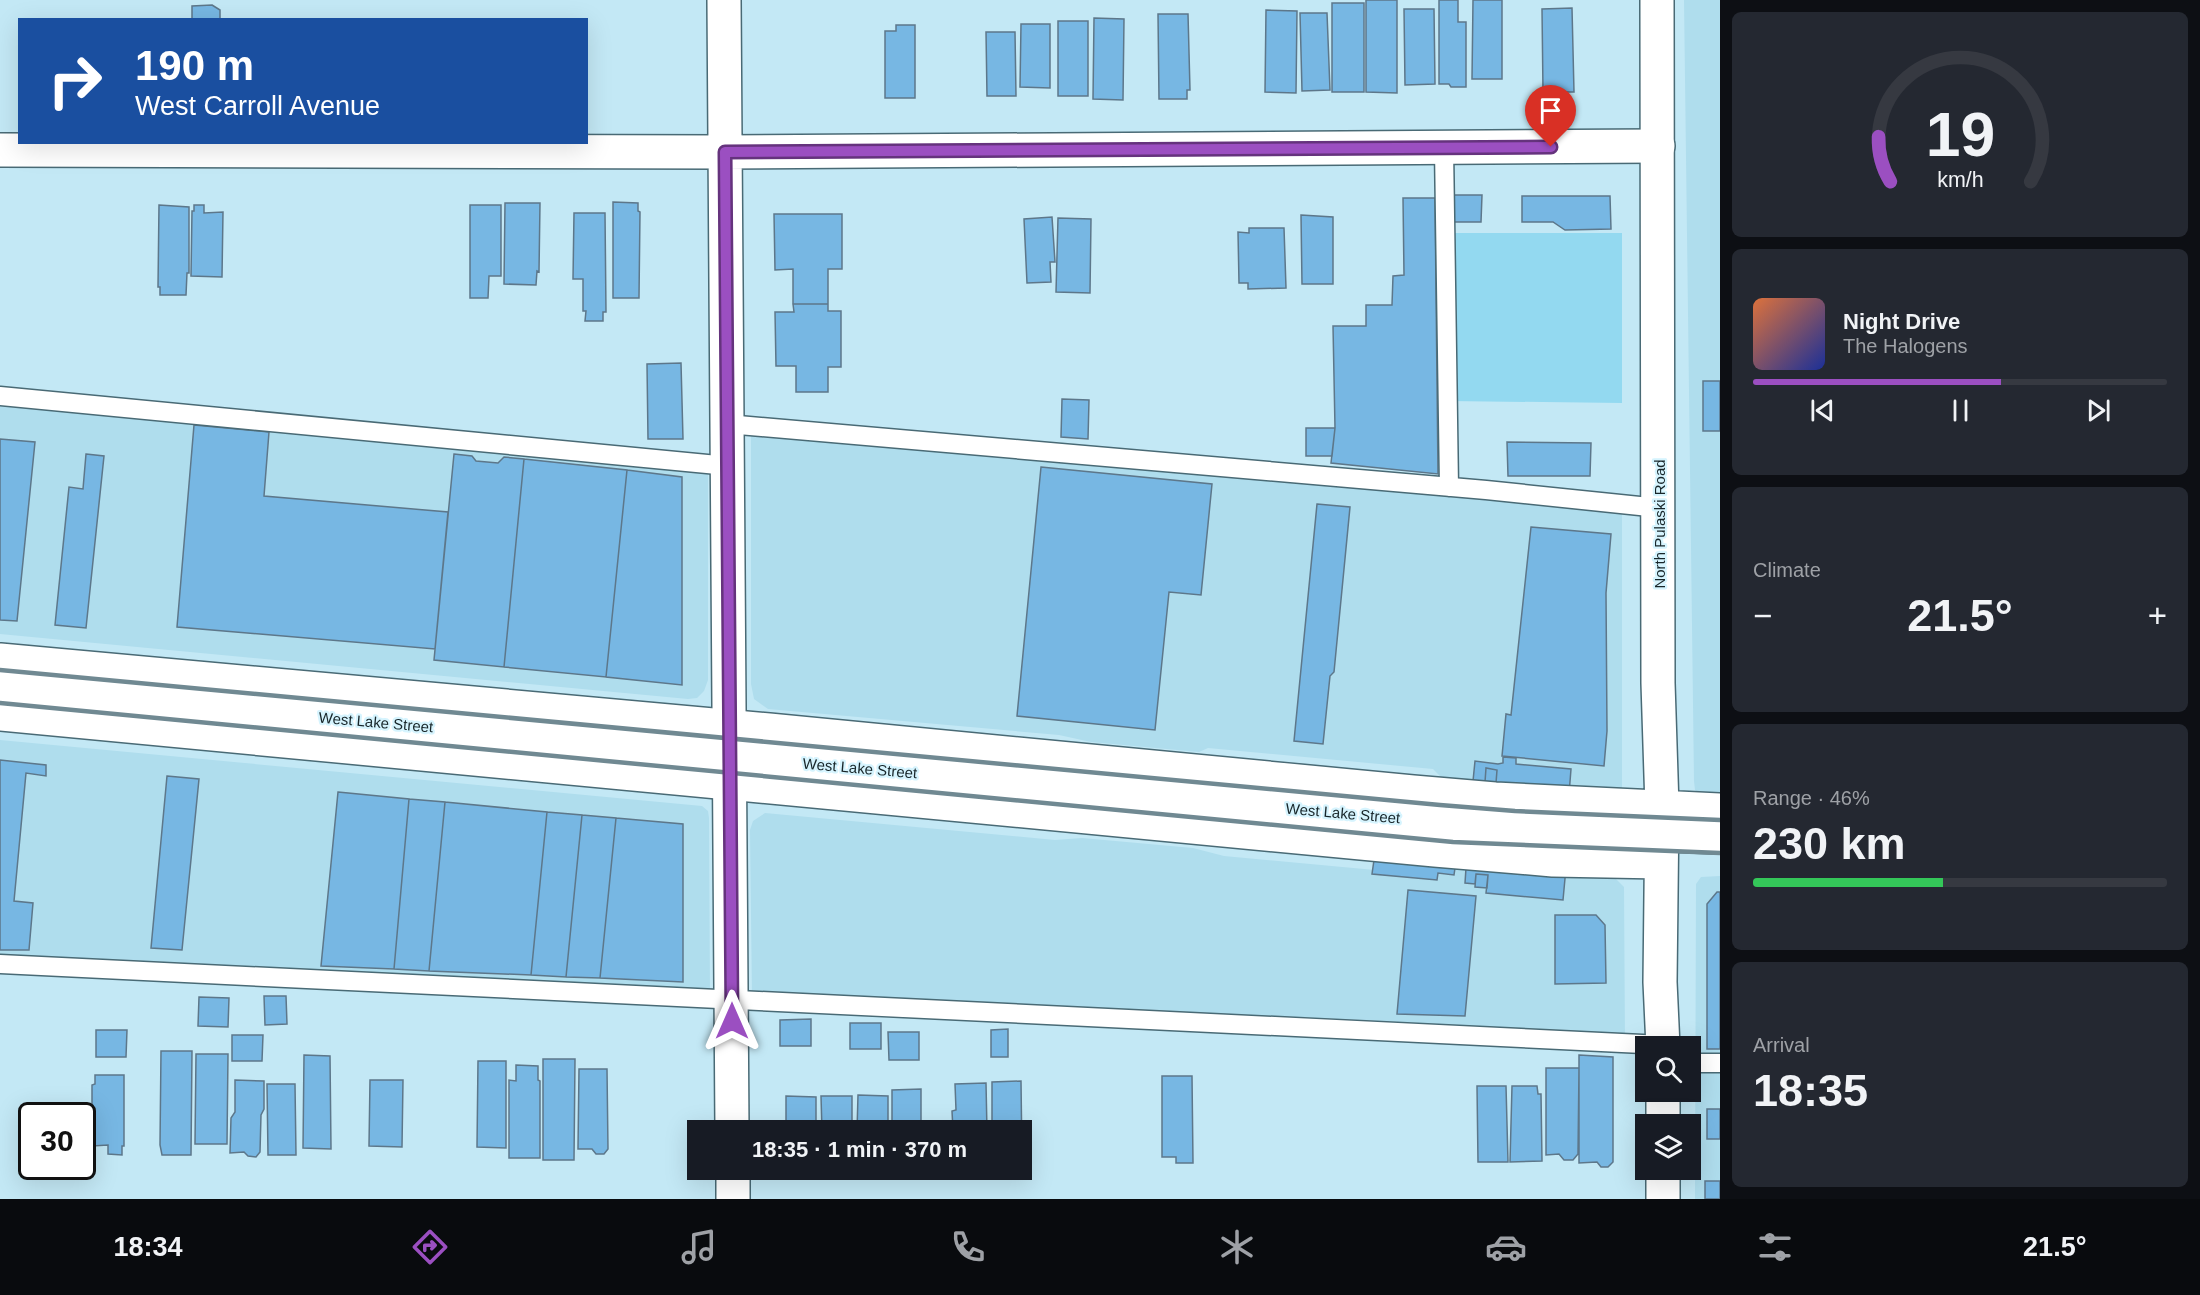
<!DOCTYPE html>
<meta charset="utf-8">
<style>
body{margin:0;font-family:Arial,sans-serif;background:#242831;color:#f1f3f6;height:100vh;display:flex;flex-direction:column;font-size:22px;white-space:nowrap}
*{box-sizing:border-box;margin:0}
p{font-size:20px;color:#9ea1a6}
.icon{flex:none;width:33px;height:33px;fill:none;stroke:currentColor;stroke-width:2;stroke-linecap:round;stroke-linejoin:round}
.map{position:relative;flex:1;overflow:hidden}
.panel{display:flex;flex-direction:column;gap:12px;padding:12px;background:#0d0f14;width:480px}
.panel>*{flex:none}
.guide{position:absolute;left:18px;top:18px;width:570px;height:126px;border-radius:0px;box-shadow:0 6px 24px #0002;background:#1a4fa0;color:#fff;overflow:hidden}
.tools{position:absolute;left:1635px;top:1036px;display:grid;gap:12px}
.tools a{display:grid;place-items:center;width:66px;height:66px;border-radius:0px;background:#171b24;box-shadow:0 6px 24px #0002;font-size:30px}
.speed{position:absolute;left:18px;top:1102px;display:flex;gap:12px;font-size:30px;font-weight:700;text-align:center}
.speed>*{display:grid;place-content:center;width:78px;height:78px;border-radius:50%;background:#171b24;box-shadow:0 6px 24px #0002;line-height:1}
.speed .limit{border:3px solid #111;border-radius:9px;background:#fff;color:#111}
.pin{position:absolute;display:grid;place-items:center;width:51px;height:51px;color:#fff;margin:-62px -26px;border-radius:50% 50% 50% 0;rotate:-45deg;box-shadow:0 0 6px #0007}
.pin .icon{rotate:45deg}
.me{position:absolute;width:66px;margin:-33px;rotate:0deg;stroke-linejoin:round;filter:drop-shadow(0 0 4px #0008)}
.turn{display:flex;align-items:center;gap:21px;height:126px;padding:0 18px;font-size:27px}
.turn .icon{width:78px;height:78px;stroke-width:2.5}
.turn b{display:block;font-size:42px;line-height:51px}
.big{font-size:45px;font-weight:800;line-height:1.1}
.panel .widget{flex:1;display:flex;flex-direction:column;justify-content:center;gap:9px;min-width:0;padding:0 21px;border-radius:9px;background:#242831}
.panel .dial{align-items:center;gap:0}
.dial svg{height:156px;overflow:visible;fill:none;stroke:#363941;stroke-width:7;stroke-linecap:round;text-anchor:middle}
.dial text{fill:#f1f3f6;stroke:none}
.song{display:flex;align-items:center;gap:18px}
.cover{width:72px;height:72px;border-radius:9px;background:linear-gradient(135deg,hsl(20 70% 55%),hsl(230 70% 35%))}
.played{height:6px;border-radius:3px;background:linear-gradient(90deg,#9b4fc1 60%,#363941 60%)}
.keys{display:flex;justify-content:space-around;direction:ltr}
.heat{display:flex;justify-content:space-between;align-items:center;font-size:33px;direction:ltr}
.charge{height:9px;border-radius:4px;background:linear-gradient(90deg,#34c759 46%,#363941 0)}
.trip{position:absolute;left:687px;top:1120px;width:345px;height:60px;border-radius:0px;background:#171b24;box-shadow:0 6px 24px #0002;font-weight:800;line-height:60px;text-align:center}
.dock{display:flex;height:96px;justify-content:space-around;align-items:center;background:#090b0e;color:#9ea1a6}
.dock .icon{width:42px;height:42px}
.dock .active{color:#9b4fc1}
.dock b{font-size:27px;color:#f1f3f6}
main{display:flex;flex:1;min-height:0}
.map>svg:first-child{display:block}
</style>
<main>
<div class="map">
<svg width="1720" height="1199" viewBox="0 0 1720 1199">
<rect width="100%" height="100%" fill="#c3e8f5"/>
<path fill="#afdded" d="M1684 0H1720V797L1701 795 1695 790 1694 781Z
M0 396 708 464V680L704 691 697 698 688 699 0 634Z
M751 426 1622 504V789L1620 793 1443 779 1433 769 1208 748 1199 752 1091 742 1059 735 768 709 754 699 751 684Z
M0 740 702 806 708 811 709 818 710 998 0 964Z
M765 813 1055 840 1082 838 1193 848 1224 856 1407 873 1466 866 1616 879 1624 887 1625 1044 752 1000 750 830 753 821Z
M1720 876V1199H1695L1696 884 1701 877Z"/>
<path fill="#93d9f0" d="M1446 233H1622V403L1448 401Z"/>
<path fill="#77b7e3" stroke="#5d778a" stroke-width="1.5" d="M1366 0H1397V93L1366 92Z
M1439 0H1458V22H1466V87H1451L1449 84H1439Z
M1473 0H1502V79H1472Z
M1332 3H1364V92H1332Z
M212 5 220 10V20H192V6Z
M1572 8 1574 92H1543L1542 9Z
M1404 9H1434L1435 84 1405 85Z
M1266 10 1297 11 1296 93 1265 92Z
M1300 13H1327L1330 90 1302 91Z
M1158 14H1188L1190 90H1187V99H1159Z
M1094 18 1124 19 1123 100 1093 99Z
M1058 21H1088V96H1058Z
M1021 24H1050V88L1020 87Z
M896 25H915V98H885V31H896Z
M986 32H1015L1016 96H987Z
M1451 195H1482L1481 222H1451Z
M1522 196H1610L1611 229 1565 230 1553 222H1522Z
M1403 198H1435L1438 474 1331 463 1335 428 1333 326H1366V305H1392L1393 276 1404 275Z
M613 202 638 203V211L640 212 639 298H613Z
M505 203H540L539 272 537 271 536 285 504 284Z
M159 205 189 207V273H187L186 295H160V287H158Z
M194 205H204V213L223 212 222 277 191 276 192 211H194Z
M470 205H501V276H489L488 298H470Z
M574 213H605L606 312H603V321H585L586 311H583V279H573Z
M774 214H842V269H828V304H793V269L775 270Z
M1301 215 1333 217V284H1302Z
M1052 217 1055 262H1050L1051 282 1027 283 1024 219Z
M1058 218 1091 219 1090 293 1056 292Z
M1249 228H1284L1286 288 1248 289V283H1239L1238 232 1249 233Z
M793 304H828V311H841V367H828V392H796V366H776L775 312H794Z
M681 363 683 439H648L647 364Z
M1703 381H1720V431H1703Z
M1062 399 1089 400 1088 439 1061 437Z
M194 425 269 432 264 496 448 512 435 649 177 627Z
M1306 428H1335L1332 456H1306Z
M0 439 35 442 17 621 0 620Z
M1507 442 1591 443 1590 476H1508Z
M86 454 104 456 86 628 55 625 69 487 83 489Z
M454 454 472 456 476 461 498 463 504 457 524 459 504 667 434 660Z
M524 459 627 470 606 677 504 667Z
M1041 467 1212 484 1201 595 1169 592 1155 730 1017 716Z
M627 470 682 477V685L606 677Z
M1317 504 1350 507 1334 672 1330 676 1323 744 1294 741Z
M1531 527 1611 534 1606 593 1607 731 1604 766 1502 756 1506 714 1511 715Z
M1503 757 1516 758V764L1571 769 1568 807 1496 783 1497 770 1486 768 1485 782 1473 781 1475 761 1498 764 1503 763Z
M0 760 46 765V776L26 773 14 901 33 903 29 950H0Z
M1486 768 1497 770 1496 783 1485 782Z
M167 776 199 779 182 950 151 948Z
M338 792 409 799 394 969 321 966Z
M409 799 445 802 429 971 394 969Z
M445 802 547 812 531 975 429 971Z
M547 812 582 815 566 977 531 975Z
M582 815 616 818 600 978 566 977Z
M616 818 683 824V982L600 978Z
M1375 853 1456 861 1454 875 1438 873 1437 880 1372 874Z
M1567 857 1563 900 1486 893 1488 875 1476 874 1475 884 1465 883 1466 868Z
M1476 874 1488 875 1487 888 1475 887Z
M1408 890 1476 896 1465 1016 1397 1014Z
M1717 892H1720V1049H1707V904Z
M1555 915H1596L1605 925 1606 983 1555 984Z
M264 996H286L287 1024 265 1025Z
M199 997 229 998 228 1027 198 1026Z
M811 1019V1046H780V1020Z
M850 1023H881V1049H850Z
M1008 1029V1057H991V1030Z
M96 1030H127L126 1057H96Z
M888 1032H919V1060H889Z
M232 1035H263L262 1061H232Z
M161 1051H192L191 1155H162L160 1145Z
M196 1054H228L227 1144H195Z
M304 1055 330 1056 331 1149 303 1148Z
M1579 1055 1613 1057V1162L1608 1167H1601L1597 1162 1579 1163Z
M543 1059H575L574 1160H543Z
M478 1061H506V1148L477 1147Z
M516 1065 538 1066V1080L540 1081V1158H509V1080L516 1081Z
M1546 1068H1579L1578 1154 1573 1160H1564L1559 1154 1546 1155Z
M579 1069H607L608 1149 604 1154H596L592 1149H578Z
M95 1075H124V1146H122V1155L108 1154V1145L92 1146V1085L95 1084Z
M1162 1076H1192L1193 1163H1176V1157H1162Z
M235 1080 264 1081V1109L261 1115 260 1152 256 1157 248 1156 244 1152 230 1153 231 1118 235 1112Z
M370 1080H403L402 1147 369 1146Z
M1021 1081 1022 1159V1131H992V1082Z
M986 1083 987 1131 953 1130 952 1111 956 1110 955 1084Z
M267 1084H295L296 1155H268Z
M1477 1086H1506L1508 1162H1478Z
M1512 1086H1537L1538 1094H1541L1542 1161 1510 1162Z
M921 1089V1131H892V1090Z
M858 1095 888 1096V1131H857Z
M786 1096 816 1097V1131H786Z
M821 1096H852V1131H822Z
M1707 1109H1720V1139H1707Z
M1705 1181H1720V1199H1705Z"/>
<g fill="none" stroke-linecap="round" stroke-linejoin="round">
<defs>
<path id="service" d="M1444 148 1449 487
M0 396 728 466
M727 424 1486 490 1659 508
M0 964 1663 1045
M1690 1063H1720"/>
<path id="minor" d="M724 0 732 1131
M0 150 725 152 1658 146
M733 1170V1199"/>
<path id="secondary" d="M1657 0 1658 683 1662 807 1660 982 1663 1047
M0 660 769 730 1413 792 1495 799 1720 810
M0 687 1515 829 1720 837
M0 714 1435 850 1553 860 1661 862
M1663 1092V1125
M1663 1170V1199"/>
</defs>
<use href="#service" stroke="#496a75" stroke-width="21"/>
<use href="#minor" stroke="#496a75" stroke-width="36"/>
<use href="#secondary" stroke="#496a75" stroke-width="36"/>
<use href="#service" stroke="#fff" stroke-width="18"/>
<use href="#minor" stroke="#fff" stroke-width="33"/>
<use href="#secondary" stroke="#fff" stroke-width="33"/>
<path stroke="#708992" stroke-width="4.5" d="M0 670 1440 805 1515 811 1720 820
M0 703 1453 842 1720 853"/>
</g>
<g fill="none" stroke-linecap="round" stroke-linejoin="round">
<defs>
<path id="route" d="M732 1021 725 152 1551 147"/>
</defs>
<use href="#route" stroke="#65337d" stroke-width="15"/>
<use href="#route" stroke="#9b4fc1" stroke-width="10"/>
</g>
<g text-anchor="middle" dominant-baseline="central" stroke-width="4.5" stroke-linejoin="round" paint-order="stroke">
<g font-size="15" fill="#18262a" stroke="#d6f4fe">
<text transform="translate(1659 524) rotate(-90)">North Pulaski Road</text>
<text transform="translate(376 722) rotate(5)">West Lake Street</text>
<text transform="translate(860 768) rotate(5)">West Lake Street</text>
<text transform="translate(1343 813) rotate(5)">West Lake Street</text>
</g>
</g>
</svg>
<div class="tools">
<a><svg class="icon" aria-label="search" viewBox="0 0 24 24"><circle cx="10" cy="10" r="6"/><path d="M15 15l6 6"/></svg></a>
<a><svg class="icon" aria-label="layers" viewBox="0 0 24 24"><path d="M12 4l9 5-9 5-9-5zM3 14l9 5 9-5"/></svg></a>
</div>
<div class="speed"><div class="limit">30</div></div>
<div class="pin" style="left:1551px;top:147px;background:#d93025"><svg class="icon" aria-label="arrive" viewBox="0 0 24 24"><path d="M6 21V4h12l-3 4 3 4H6"/></svg></div>
<svg class="me" style="left:732px;top:1021px" viewBox="-20 -20 40 40"><path d="M0-17L14 15 0 8-14 15z" fill="#9b4fc1" stroke="#fff" stroke-width="4"/></svg>
<div class="trip">18:35 · 1 min · 370 m</div>
<div class="guide">
<div class="turn"><svg class="icon" aria-label="right" viewBox="0 0 24 24"><path d="M7 20v-9h11M14 6l5 5-5 5"/></svg><div><b>190 m</b>West Carroll Avenue</div></div>
</div>
</div>
<section class="panel">
<div class="widget dial"><svg viewBox="0 0 100 80">
<path d="M14 69A42 42 0 1 1 86 69"/>
<path d="M14 69A42 42 0 0 1 8 46" stroke="#9b4fc1"/>
<text x="50" y="56" font-size="32" font-weight="700">19</text>
<text x="50" y="72" font-size="11">km/h</text>
</svg></div>
<div class="widget">
<div class="song"><i class="cover"></i><div><b>Night Drive</b><p>The Halogens</p></div></div>
<div class="played"></div>
<div class="keys"><svg class="icon" aria-label="previous" viewBox="0 0 24 24"><path d="M18 5L8 12l10 7zM5 5v14"/></svg><svg class="icon" aria-label="pause" viewBox="0 0 24 24"><path d="M8 5v14M16 5v14"/></svg><svg class="icon" aria-label="next" viewBox="0 0 24 24"><path d="M6 5l10 7-10 7zM19 5v14"/></svg></div>
</div>
<div class="widget"><p>Climate</p>
<div class="heat"><a>−</a><b class="big">21.5°</b><a>+</a></div>
</div>
<div class="widget"><p>Range · 46%</p><b class="big">230 km</b><div class="charge"></div></div>
<div class="widget"><p>Arrival</p><b class="big">18:35</b></div>
</section>
</main>
<nav class="dock">
<b>18:34</b>
<svg class="icon active" aria-label="directions" viewBox="0 0 24 24"><path d="M12 3l9 9-9 9-9-9zM9 14v-3h6M13 9l2 2-2 2"/></svg>
<svg class="icon" aria-label="music" viewBox="0 0 24 24"><path d="M9 18V5l10-2v13"/><circle cx="6" cy="18" r="3"/><circle cx="16" cy="16" r="3"/></svg>
<svg class="icon" aria-label="phone" viewBox="0 0 24 24"><path d="M5 4h4l2 5-3 2q2 4 5 5l2-3 5 2v4C11 20 4 13 5 4z"/></svg>
<svg class="icon" aria-label="climate" viewBox="0 0 24 24"><path d="M12 3v18M4 7l16 10M4 17L20 7"/></svg>
<svg class="icon" aria-label="car" viewBox="0 0 24 24"><path d="M5 17H2v-5l4-1 3-4h7l3 4 3 1v5h-3M9 17h6M6 11h13"/><circle cx="7" cy="17" r="2"/><circle cx="17" cy="17" r="2"/></svg>
<svg class="icon" aria-label="filters" viewBox="0 0 24 24"><path d="M4 7h16M4 17h16"/><circle cx="9" cy="7" r="2"/><circle cx="15" cy="17" r="2"/></svg>
<b>21.5°</b>
</nav>
